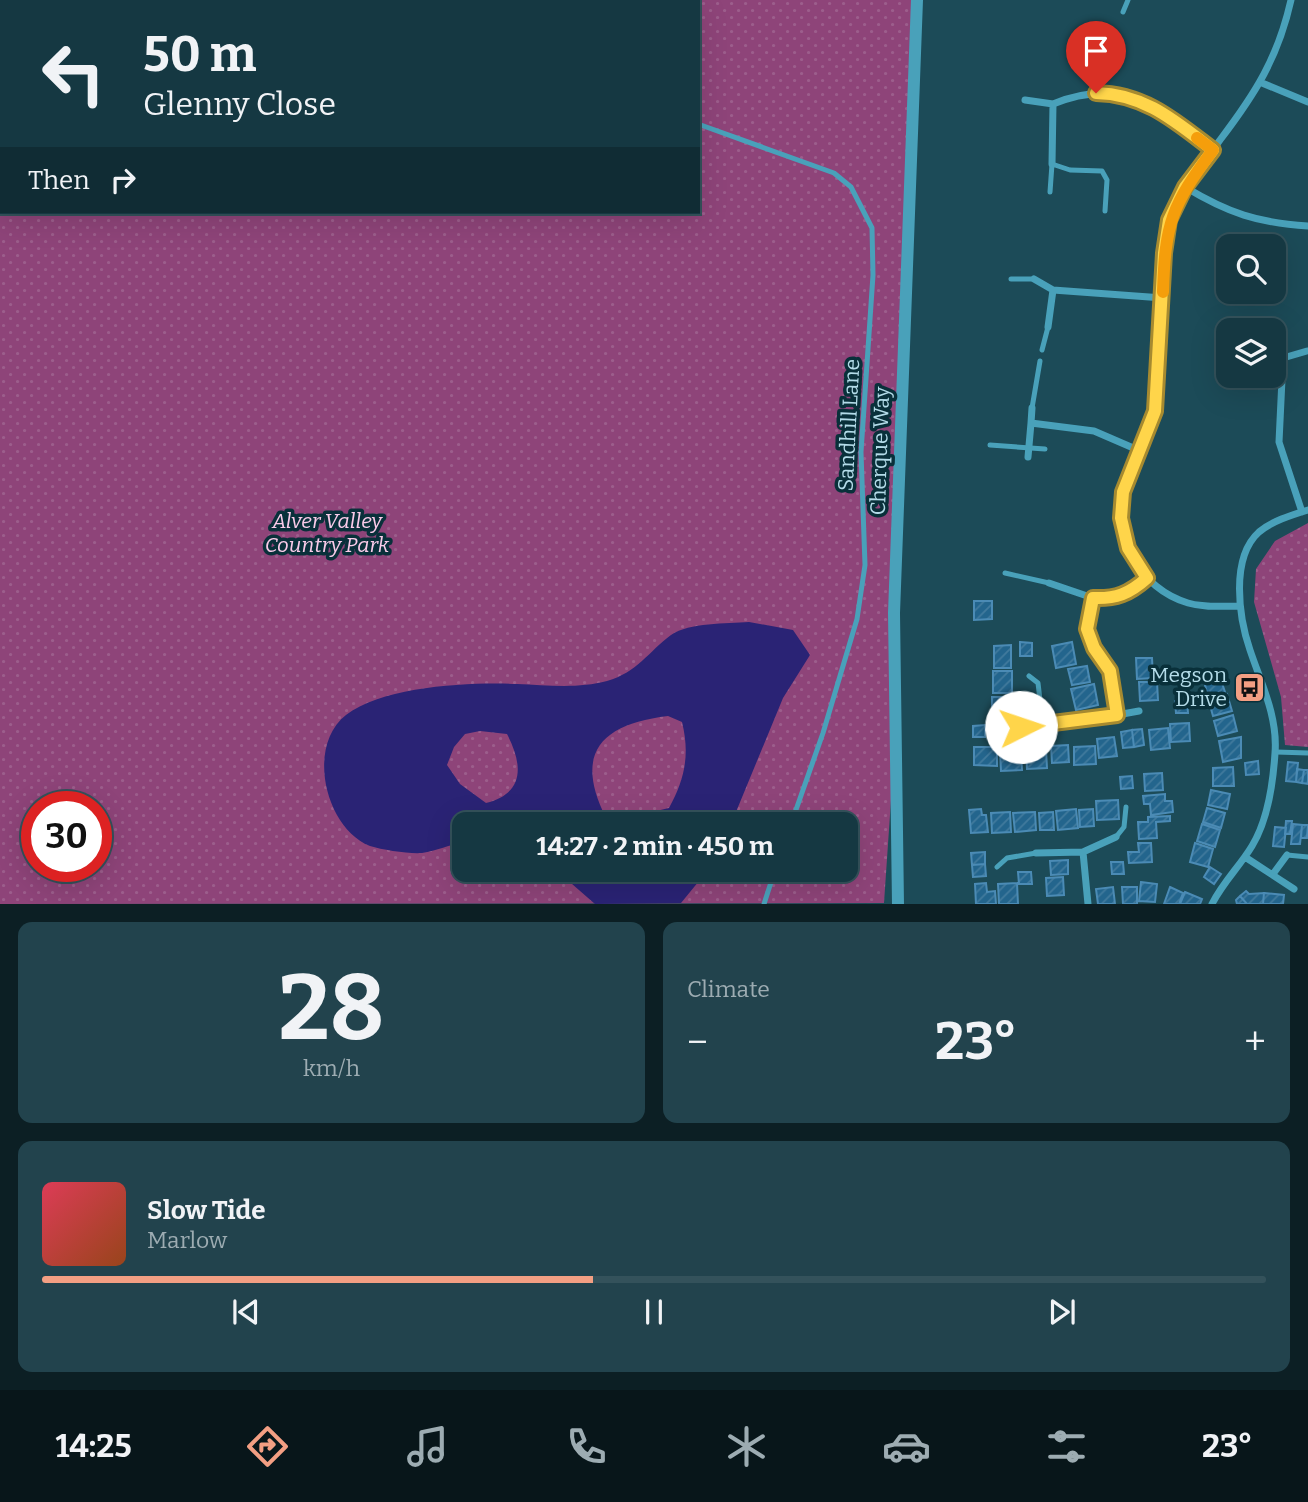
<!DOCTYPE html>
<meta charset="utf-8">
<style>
body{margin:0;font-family:Bitter,serif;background:#22434d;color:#f1f3f6;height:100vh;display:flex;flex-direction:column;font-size:26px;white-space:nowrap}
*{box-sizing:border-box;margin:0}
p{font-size:23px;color:#9dacb2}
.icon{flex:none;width:38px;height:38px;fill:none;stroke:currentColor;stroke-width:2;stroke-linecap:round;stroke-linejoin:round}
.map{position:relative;height:904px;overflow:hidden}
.details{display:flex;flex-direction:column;gap:18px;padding:18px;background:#0c1f24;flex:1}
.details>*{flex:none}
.guide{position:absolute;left:0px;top:0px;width:700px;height:214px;box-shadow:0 7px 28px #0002,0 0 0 2px #34525b;background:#153842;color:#f1f3f6;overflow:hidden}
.buttons{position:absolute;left:1216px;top:234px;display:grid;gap:14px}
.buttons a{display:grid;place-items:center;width:70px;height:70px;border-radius:14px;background:#153842;box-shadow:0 7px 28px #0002,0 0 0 2px #34525b;font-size:35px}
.speed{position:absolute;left:21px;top:791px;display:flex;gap:14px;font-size:35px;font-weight:700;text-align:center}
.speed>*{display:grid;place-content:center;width:91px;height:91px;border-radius:50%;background:#153842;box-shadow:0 7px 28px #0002,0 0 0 2px #34525b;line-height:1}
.speed .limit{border:10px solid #d22;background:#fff;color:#111}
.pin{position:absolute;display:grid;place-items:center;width:60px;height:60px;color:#fff;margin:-72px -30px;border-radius:50% 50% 50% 0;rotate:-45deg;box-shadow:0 0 7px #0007}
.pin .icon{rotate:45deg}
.me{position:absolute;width:77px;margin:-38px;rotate:86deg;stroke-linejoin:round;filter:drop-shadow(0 0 5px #0008)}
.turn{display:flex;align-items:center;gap:24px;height:147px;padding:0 28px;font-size:32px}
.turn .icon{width:91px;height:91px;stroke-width:2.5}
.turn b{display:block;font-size:49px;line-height:60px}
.then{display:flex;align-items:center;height:66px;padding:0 28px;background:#0003;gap:14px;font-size:26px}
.big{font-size:52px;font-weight:700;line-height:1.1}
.details .card{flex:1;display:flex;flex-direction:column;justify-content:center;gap:10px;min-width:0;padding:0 24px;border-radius:14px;background:#22434d}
.details .dial{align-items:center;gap:0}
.dial b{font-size:91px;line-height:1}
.song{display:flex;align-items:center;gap:21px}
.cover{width:84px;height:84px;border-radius:10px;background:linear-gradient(135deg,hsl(350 70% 55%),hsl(20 70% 35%))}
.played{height:7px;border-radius:4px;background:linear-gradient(90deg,#f39f83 45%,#34525b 45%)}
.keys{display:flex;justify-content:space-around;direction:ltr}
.heat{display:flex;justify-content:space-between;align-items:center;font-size:38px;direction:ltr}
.details .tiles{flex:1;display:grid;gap:18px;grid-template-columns:1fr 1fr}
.card:last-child{grid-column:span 2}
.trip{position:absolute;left:452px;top:812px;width:406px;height:70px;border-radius:14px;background:#153842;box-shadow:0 7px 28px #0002,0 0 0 2px #34525b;font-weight:700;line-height:70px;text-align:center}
.menu{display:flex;height:112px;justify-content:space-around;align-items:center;background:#08161a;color:#9dacb2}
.menu .icon{width:49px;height:49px}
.menu .selected{color:#f39f83}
.menu b{font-size:32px;color:#f1f3f6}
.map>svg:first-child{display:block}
</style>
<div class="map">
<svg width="1308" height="904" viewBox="0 0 1308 904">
<defs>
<pattern id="park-dots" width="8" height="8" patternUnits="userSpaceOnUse" patternTransform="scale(1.75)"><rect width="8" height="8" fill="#8e4479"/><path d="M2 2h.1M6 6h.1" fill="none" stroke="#9c5e8c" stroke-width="1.8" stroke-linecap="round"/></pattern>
<pattern id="building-hatch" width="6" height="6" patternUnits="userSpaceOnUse" patternTransform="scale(1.75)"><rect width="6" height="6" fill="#23658d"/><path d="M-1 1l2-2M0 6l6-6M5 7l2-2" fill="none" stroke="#417a9d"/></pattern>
</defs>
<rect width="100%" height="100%" fill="#1c4b58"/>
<path fill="url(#park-dots)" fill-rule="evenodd" d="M0 0H917L895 741 884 903 0 904ZM2 2H698V212H2ZM37 807H96V866H37ZM464 824H845V870H464Z
M1308 523V747L1285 745 1281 697 1254 602 1256 569 1275 541Z"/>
<path fill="#2a2375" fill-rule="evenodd" d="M749 622 793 630 810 655 783 698 731 824H464V843C450 844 436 851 422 853 409 854 383 850 370 846 325 828 306 746 346 715 384 686 470 682 517 684 546 685 578 689 607 681 638 672 648 652 671 635 690 622 726 624 749 622ZM668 716 682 722C690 754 685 779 669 808L622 819 606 818C573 752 602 724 668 716ZM480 731 507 734C523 765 525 793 486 803L460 784 447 765 454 747 465 734Z
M556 870H708L681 903 595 904Z"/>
<path fill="url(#building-hatch)" stroke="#4b8bb5" stroke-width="2" d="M974 601H992V619L974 620Z
M1020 642 1032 643V656H1020Z
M1072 642 1076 664 1056 668 1052 646Z
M1011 645V668H994V646Z
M1136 658H1152L1153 678 1137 679Z
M1087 666 1090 682 1072 685 1068 669Z
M993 671H1012V693H993Z
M1220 677 1225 692 1208 697 1204 681Z
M1139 682H1157L1158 700 1140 701Z
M1094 684 1098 705 1076 710 1071 689Z
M1227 694 1232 711 1213 716 1208 698Z
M992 697H1011V717H992Z
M1175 701H1187L1188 713H1176Z
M1233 715 1237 731 1218 736 1214 721Z
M1189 723 1190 741 1171 742 1170 724Z
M985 725V737H973V726Z
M1168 728 1170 748 1151 750 1149 730Z
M1142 729 1144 745 1134 747 1132 730Z
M1132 730 1134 747 1123 748 1121 732Z
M1114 737 1117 756 1099 758 1097 739Z
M1241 737V758L1223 762 1219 741Z
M1068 745 1069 762 1052 763 1051 746Z
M1095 746 1096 764 1074 765V747Z
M974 747H997V766L974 765Z
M1046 749 1047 768 1027 769 1026 750Z
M1021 750 1022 770 1001 771 1000 751Z
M1258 761 1259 774 1246 775 1245 763Z
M1288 762 1298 763 1296 782 1286 781Z
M1233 767 1234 786H1213V768Z
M1297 769 1304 770 1302 783 1296 782Z
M1304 770H1308V784L1302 783Z
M1162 773 1163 790 1145 791 1144 774Z
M1132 776 1133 788 1121 789 1120 777Z
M1211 790 1230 794 1227 809 1208 805Z
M1165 794V801H1172L1173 812 1151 815 1150 804H1144L1143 796Z
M1118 800 1119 819 1097 820 1096 801Z
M1207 808 1225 813 1221 828 1203 822Z
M981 809 982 815H986L988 832 971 833 969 810Z
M1076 809 1078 828 1058 830 1056 811Z
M1093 809 1094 826 1080 827 1079 810Z
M1010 812 1011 832 992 833 991 813Z
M1035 812 1036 830 1015 832 1013 813Z
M1053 812 1054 830H1040L1039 813Z
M1170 816V821L1156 822 1157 838 1139 839 1138 822H1148V817Z
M1286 821H1292L1290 834H1285Z
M1202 824 1220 830 1215 847 1197 841Z
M1293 824 1302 825 1300 844H1291Z
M1302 825H1308L1307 838H1301Z
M1275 827 1286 828 1284 847 1273 846Z
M1138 843H1151L1152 862 1129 863 1128 852H1139Z
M1195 843 1213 849 1208 867 1190 862Z
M985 852V864L972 865 971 853Z
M1068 860V874L1051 875 1050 861Z
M1111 862H1123L1124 874H1112Z
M985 864 986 876 973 877 972 865Z
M1210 867 1221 874 1214 884 1204 877Z
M1018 872H1031L1032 884H1019Z
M1063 877 1064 895 1047 896 1046 878Z
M1141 882 1157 884 1155 902 1139 901Z
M986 883 987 892 995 891 996 904H976L975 884Z
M1017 883 1018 904H999L998 884Z
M1113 887 1115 904H1098L1096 889Z
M1122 887H1137V904H1123Z
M1170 887 1183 893 1179 904H1164Z
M1246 891 1249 894 1264 893 1263 904H1247L1240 896Z
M1185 892 1202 899 1200 904H1180Z
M1264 893 1284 895 1283 904H1263Z
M1240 896 1247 904H1237L1236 900Z"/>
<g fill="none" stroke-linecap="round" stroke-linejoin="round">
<path stroke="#49a1ba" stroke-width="5" d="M434 0 438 2
M1123 12 1128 0
M698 124 834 173 851 187 872 228 873 275 861 452 865 565 857 619 823 733 791 824
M1050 192 1052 164 1070 170 1102 171 1107 180 1105 211
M1011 279H1034
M1042 350 1048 327
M1032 408 1040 361
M990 445 1045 449
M1005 573 1049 583
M1029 676 1038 683 1043 725
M1276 752 1308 753
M1116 837 1124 827 1126 807
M1287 855 1308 857
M997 867 1007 858 1036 853
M764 904 775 870"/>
<path stroke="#49a1ba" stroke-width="7" d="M1262 83 1308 102
M1025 100 1053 104
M1052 164 1053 104C1123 75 1160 109 1213 150
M1185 187C1228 213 1258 223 1308 226
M1034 279 1053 290
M1048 327 1053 290 1163 298
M1274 355 1283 358 1307 351
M1283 358 1279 442 1302 512
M1031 423 1032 408
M1028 457 1031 423 1094 431 1138 450
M1049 583 1093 598
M1240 606C1223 606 1205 608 1188 603 1140 589 1112 537 1124 490 1132 455 1155 426 1158 390 1163 335 1154 255 1175 206 1186 182 1205 161 1220 140 1255 94 1278 58 1291 0
M1117 715 1139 711
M1021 727 1117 715 1110 672 1094 648 1087 629 1093 598C1116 599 1129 594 1147 578
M1083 852 1088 904
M1036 853 1083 852 1116 837
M1245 857 1294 889
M1273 874 1287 855
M1212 904C1223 882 1240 866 1252 846 1268 820 1273 784 1275 753 1278 717 1261 683 1250 650 1239 618 1230 558 1259 532 1272 521 1292 515 1308 510"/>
<path stroke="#49a1ba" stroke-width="12" d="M898 904 894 613 917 0"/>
</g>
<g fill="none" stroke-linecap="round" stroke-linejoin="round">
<defs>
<path id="route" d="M1021 727 1117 715 1110 671 1094 648 1087 629 1093 598C1116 599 1129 594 1147 578L1128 548 1121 518 1123 492 1155 411 1164 253 1169 220 1185 187 1213 150C1175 121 1145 94 1096 93"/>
</defs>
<use href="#route" stroke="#a68a30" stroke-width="18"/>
<use href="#route" stroke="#ffd54a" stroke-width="12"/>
<path stroke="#f59e0b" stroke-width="12" d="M1163 292C1165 223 1172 205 1213 150L1197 138"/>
</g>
<defs>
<symbol id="bus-square" viewBox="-11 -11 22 22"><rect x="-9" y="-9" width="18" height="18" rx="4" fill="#f39f83" stroke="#09303a"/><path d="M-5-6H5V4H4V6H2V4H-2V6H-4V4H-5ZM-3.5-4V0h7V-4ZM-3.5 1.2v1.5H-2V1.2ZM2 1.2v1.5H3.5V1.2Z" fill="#111"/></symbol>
</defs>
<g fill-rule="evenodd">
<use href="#bus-square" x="1232" y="670" width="35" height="35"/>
</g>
<g text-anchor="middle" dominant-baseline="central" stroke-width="7" stroke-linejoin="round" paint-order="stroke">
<g font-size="21" fill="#b4dce9" stroke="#09303a">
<text transform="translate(849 425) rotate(-87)">Sandhill Lane</text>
<text transform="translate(880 451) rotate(-88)">Cherque Way</text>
</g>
<g font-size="21" font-style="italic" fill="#fbccea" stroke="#09303a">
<text x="327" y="521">Alver Valley<tspan x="327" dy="24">Country Park</tspan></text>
</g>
<g font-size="21" fill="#b4dce9" stroke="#09303a" text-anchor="end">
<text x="1227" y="675">Megson<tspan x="1227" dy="24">Drive</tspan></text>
</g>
</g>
</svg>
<div class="buttons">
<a><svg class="icon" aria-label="search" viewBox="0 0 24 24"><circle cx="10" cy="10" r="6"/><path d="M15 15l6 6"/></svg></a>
<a><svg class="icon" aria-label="layers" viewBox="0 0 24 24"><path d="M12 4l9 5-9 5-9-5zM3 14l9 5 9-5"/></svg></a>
</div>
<div class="speed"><div class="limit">30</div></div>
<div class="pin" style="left:1096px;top:93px;background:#d93025"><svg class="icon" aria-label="arrive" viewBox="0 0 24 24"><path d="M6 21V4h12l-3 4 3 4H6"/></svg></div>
<svg class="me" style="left:1021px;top:727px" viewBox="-20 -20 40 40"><circle r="19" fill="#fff"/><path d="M0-13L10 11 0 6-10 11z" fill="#ffd54a"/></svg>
<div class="trip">14:27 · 2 min · 450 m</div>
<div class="guide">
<div class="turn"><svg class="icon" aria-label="left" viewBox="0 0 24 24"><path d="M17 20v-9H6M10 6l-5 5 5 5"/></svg><div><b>50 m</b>Glenny Close</div></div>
<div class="then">Then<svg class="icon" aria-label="right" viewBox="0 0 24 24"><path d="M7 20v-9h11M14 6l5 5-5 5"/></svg></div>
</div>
</div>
<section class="details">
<div class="tiles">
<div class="card dial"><b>28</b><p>km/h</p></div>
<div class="card"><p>Climate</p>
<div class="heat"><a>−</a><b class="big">23°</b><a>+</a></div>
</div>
<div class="card">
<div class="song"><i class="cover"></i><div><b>Slow Tide</b><p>Marlow</p></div></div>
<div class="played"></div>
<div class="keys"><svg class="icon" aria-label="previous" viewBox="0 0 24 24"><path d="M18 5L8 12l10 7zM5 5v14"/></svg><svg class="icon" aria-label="pause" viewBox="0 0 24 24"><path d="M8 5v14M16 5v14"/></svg><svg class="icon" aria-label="next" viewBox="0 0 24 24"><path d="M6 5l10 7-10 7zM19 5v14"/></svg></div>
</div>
</div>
</section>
<nav class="menu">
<b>14:25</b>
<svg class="icon selected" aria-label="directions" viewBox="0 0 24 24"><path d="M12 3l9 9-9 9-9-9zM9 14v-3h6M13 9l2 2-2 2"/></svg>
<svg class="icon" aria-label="music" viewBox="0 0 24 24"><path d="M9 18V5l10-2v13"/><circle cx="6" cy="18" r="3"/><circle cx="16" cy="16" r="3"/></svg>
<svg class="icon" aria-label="phone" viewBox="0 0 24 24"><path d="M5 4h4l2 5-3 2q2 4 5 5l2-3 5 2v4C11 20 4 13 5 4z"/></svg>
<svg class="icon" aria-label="climate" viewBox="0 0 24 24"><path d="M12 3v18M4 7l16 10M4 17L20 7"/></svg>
<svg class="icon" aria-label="car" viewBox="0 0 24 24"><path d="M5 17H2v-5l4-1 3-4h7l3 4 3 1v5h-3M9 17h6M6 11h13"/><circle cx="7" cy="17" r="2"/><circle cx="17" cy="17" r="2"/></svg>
<svg class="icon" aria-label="filters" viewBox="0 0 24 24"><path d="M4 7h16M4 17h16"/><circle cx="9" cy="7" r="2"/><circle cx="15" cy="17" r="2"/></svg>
<b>23°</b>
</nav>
